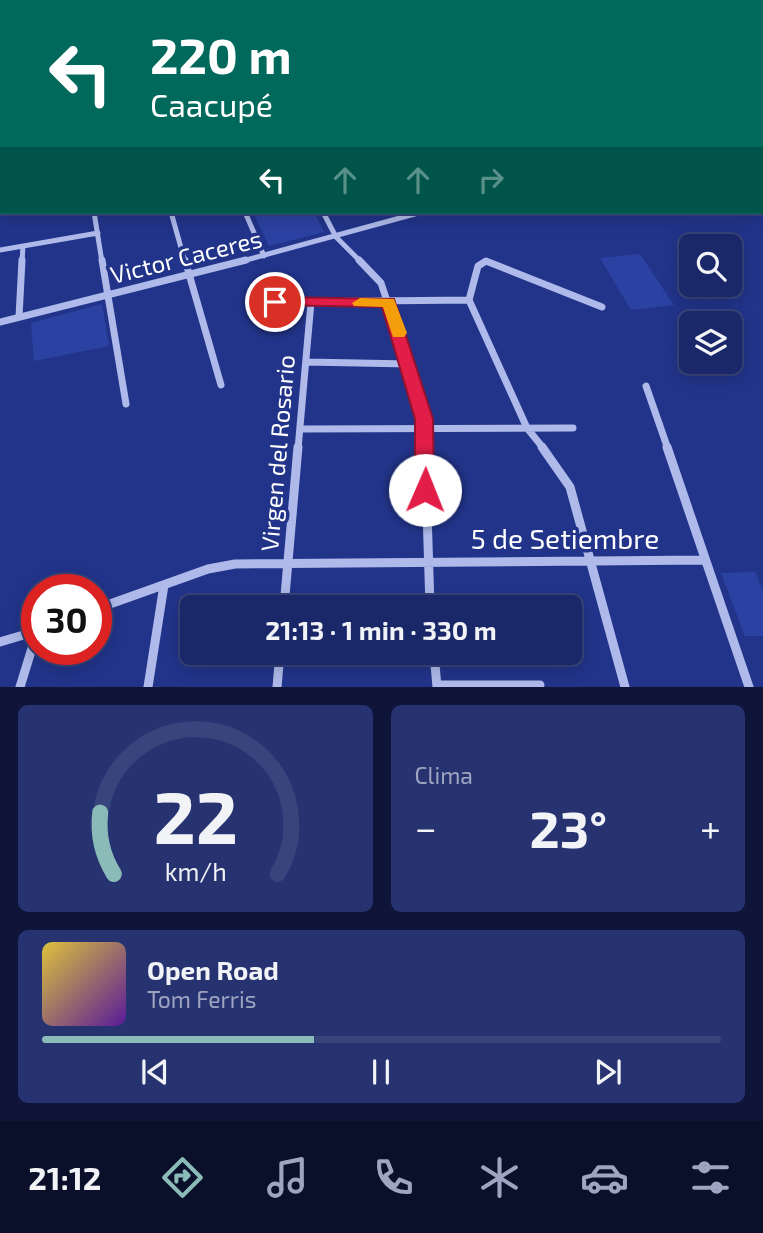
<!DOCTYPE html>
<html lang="es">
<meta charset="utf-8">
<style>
body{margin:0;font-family:"Exo 2",sans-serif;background:#273371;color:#f1f3f6;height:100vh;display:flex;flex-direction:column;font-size:26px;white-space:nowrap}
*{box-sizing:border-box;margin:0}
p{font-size:23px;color:#9fa5c0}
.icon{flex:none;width:38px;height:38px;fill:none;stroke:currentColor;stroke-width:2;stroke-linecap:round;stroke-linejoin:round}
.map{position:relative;height:687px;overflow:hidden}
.sheet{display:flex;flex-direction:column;gap:18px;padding:18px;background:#0e1539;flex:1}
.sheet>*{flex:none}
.top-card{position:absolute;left:0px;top:0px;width:763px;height:214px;box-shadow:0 4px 18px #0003,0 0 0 2px #38447c;background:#00695c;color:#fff;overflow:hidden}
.fabs{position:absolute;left:679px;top:234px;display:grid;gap:14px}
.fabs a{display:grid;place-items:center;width:63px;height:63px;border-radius:10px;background:#1a2768;box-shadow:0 4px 18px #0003,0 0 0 2px #38447c;font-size:35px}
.speed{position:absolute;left:21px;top:574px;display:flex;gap:14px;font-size:35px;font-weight:700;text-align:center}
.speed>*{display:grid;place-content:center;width:91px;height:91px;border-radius:50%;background:#1a2768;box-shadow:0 4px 18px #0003,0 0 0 2px #38447c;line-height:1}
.speed .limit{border:10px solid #d22;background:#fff;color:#111}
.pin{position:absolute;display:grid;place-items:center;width:60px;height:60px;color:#fff;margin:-30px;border:4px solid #fff;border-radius:50%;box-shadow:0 2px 7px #0007}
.me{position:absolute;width:77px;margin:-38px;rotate:1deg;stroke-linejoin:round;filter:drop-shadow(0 0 5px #0008)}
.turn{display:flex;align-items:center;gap:24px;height:147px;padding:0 35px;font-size:32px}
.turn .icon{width:91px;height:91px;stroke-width:2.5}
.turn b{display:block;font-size:49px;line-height:60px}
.lanes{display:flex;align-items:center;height:66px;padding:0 35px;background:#0003;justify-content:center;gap:35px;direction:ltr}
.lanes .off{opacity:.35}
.big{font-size:52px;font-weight:700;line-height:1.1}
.sheet .card{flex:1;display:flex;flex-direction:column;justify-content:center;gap:10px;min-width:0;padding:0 24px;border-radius:10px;background:#273371}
.sheet .dial{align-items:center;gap:0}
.dial svg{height:182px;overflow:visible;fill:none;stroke:#38447c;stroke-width:7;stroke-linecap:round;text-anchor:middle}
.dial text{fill:#f1f3f6;stroke:none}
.song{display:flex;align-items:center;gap:21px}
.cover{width:84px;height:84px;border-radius:10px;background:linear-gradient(135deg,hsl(50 70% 55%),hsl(270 70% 35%))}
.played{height:7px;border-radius:4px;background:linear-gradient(90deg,#8bbbb9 40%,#38447c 40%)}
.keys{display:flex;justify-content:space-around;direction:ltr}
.heat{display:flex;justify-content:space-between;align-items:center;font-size:38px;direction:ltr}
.sheet .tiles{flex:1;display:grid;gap:18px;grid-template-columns:1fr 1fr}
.card:last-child{grid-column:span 2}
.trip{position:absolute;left:180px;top:595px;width:402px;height:70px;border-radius:10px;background:#1a2768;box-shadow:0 4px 18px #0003,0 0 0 2px #38447c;font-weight:700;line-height:70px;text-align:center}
.tabs{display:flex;height:112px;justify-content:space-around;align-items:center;background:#0a102a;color:#9fa5c0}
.tabs .icon{width:49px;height:49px}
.tabs .current{color:#8bbbb9}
.tabs b{font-size:32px;color:#f1f3f6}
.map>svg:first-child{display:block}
</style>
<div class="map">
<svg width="763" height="687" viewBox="0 0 763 687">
<rect width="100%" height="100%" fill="#22348a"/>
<path fill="#2c42a2" d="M253 212H314L324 232 269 246Z
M640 254 674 305 631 310 600 258Z
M102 304 109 346 34 361 31 323Z
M755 572 763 591V636H745L721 573Z"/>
<path fill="#3247a7" stroke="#233275" stroke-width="2" d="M110 0H277L278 2H109Z"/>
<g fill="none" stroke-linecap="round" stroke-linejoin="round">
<path stroke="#afbaea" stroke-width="4.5" d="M354 0 356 2
M435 2 445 0"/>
<path stroke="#afbaea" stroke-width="5" d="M94 212 102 262
M171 212 185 262
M245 212 264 256
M323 212 336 237 361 262
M0 250 98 233
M22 262 23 246
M239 262 422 212
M484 262H489"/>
<path stroke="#afbaea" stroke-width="7" d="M102 260 126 404
M185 260 221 385
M359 260 381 283 417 391 425 429V449
M275 302 469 300
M19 317 22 260
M0 322 246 260
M306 362 409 364
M646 386 668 449
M300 429 573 428
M298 449 311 302
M544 449 527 428 469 300 478 266 486 261 602 307"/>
<path stroke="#afbaea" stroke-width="9" d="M425 447 430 607
M542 447 570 487 625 687
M667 447 749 687
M284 607 298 447
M96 609 208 569 235 564 705 560
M0 642 37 631
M434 653 437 687
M437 685H540
M20 687 37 632
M148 687 164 585
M277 687 280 653"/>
<path fill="#dadff8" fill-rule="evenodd" d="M515 0H522L523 2H517Z
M761 205H763V211H761Z"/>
<path fill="#fff" fill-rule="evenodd" d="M103 0H109L102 2Z
M2 171V178L0 179V172Z
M2 187V195H0V188Z"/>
</g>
<path fill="#e11d48" stroke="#92132f" stroke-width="2" d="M275 297 394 299 433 419 434 490 432 495 425 498 418 495 415 490V419L382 307 269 305 267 302Z"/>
<path fill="#f59e0b" d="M360 298 394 299 407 333 404 337H393L383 307 354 306 352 303Z"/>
<g text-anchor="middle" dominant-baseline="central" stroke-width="7" stroke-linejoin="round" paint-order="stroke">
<g font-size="24" fill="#fff" stroke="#22348a">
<text transform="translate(186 256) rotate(-14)">Victor Caceres</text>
<text transform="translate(277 453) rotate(-85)">Virgen del Rosario</text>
</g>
<g font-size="28" fill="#fff" stroke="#22348a">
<text x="565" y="538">5 de Setiembre</text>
</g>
</g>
</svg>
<div class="fabs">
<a><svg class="icon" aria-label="search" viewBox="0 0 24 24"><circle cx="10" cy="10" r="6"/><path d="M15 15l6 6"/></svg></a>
<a><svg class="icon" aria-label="layers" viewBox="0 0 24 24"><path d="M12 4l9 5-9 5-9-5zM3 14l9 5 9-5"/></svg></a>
</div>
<div class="speed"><div class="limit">30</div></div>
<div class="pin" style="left:275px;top:302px;background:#d93025"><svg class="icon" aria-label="arrive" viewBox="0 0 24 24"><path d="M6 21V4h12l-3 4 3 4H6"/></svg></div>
<svg class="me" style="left:425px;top:490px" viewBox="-20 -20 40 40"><circle r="19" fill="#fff"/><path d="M0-13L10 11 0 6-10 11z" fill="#e11d48"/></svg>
<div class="trip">21:13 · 1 min · 330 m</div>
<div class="top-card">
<div class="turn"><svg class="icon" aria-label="left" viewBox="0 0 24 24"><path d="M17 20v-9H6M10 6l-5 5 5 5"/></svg><div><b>220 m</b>Caacupé</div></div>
<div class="lanes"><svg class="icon" aria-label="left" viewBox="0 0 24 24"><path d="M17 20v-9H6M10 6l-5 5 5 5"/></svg><svg class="icon off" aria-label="ahead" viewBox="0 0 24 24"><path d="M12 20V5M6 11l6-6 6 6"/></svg><svg class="icon off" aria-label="ahead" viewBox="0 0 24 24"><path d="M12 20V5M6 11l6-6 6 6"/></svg><svg class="icon off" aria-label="right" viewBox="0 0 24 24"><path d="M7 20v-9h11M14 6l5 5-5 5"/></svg></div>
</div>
</div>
<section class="sheet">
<div class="tiles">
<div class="card dial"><svg viewBox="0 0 100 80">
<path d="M14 69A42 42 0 1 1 86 69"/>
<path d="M14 69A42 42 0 0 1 8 42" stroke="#8bbbb9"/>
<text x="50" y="56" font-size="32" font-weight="700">22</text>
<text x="50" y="72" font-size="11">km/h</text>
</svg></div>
<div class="card"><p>Clima</p>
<div class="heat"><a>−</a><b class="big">23°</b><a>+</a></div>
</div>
<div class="card">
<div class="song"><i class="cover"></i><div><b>Open Road</b><p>Tom Ferris</p></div></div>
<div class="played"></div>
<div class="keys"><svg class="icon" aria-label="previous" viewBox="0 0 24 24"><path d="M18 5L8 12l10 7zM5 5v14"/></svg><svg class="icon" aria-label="pause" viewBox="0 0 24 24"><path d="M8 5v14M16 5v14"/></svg><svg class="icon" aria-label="next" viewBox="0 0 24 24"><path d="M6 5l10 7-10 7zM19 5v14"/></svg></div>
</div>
</div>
</section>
<nav class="tabs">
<b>21:12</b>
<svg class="icon current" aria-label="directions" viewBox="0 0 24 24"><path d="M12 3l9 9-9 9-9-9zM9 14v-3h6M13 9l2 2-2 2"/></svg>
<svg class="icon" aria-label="music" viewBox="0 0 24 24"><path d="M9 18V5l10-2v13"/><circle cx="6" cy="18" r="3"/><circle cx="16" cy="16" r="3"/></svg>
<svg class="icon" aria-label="phone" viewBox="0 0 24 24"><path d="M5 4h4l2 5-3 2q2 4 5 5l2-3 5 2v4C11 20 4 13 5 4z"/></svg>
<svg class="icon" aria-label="climate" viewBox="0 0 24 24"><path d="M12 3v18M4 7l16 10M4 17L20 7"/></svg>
<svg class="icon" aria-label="car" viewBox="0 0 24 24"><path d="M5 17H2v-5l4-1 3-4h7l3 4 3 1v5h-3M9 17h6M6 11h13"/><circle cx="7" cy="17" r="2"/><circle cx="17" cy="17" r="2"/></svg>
<svg class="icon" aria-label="filters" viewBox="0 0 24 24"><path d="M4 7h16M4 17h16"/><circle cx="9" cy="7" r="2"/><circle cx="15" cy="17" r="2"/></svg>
</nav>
